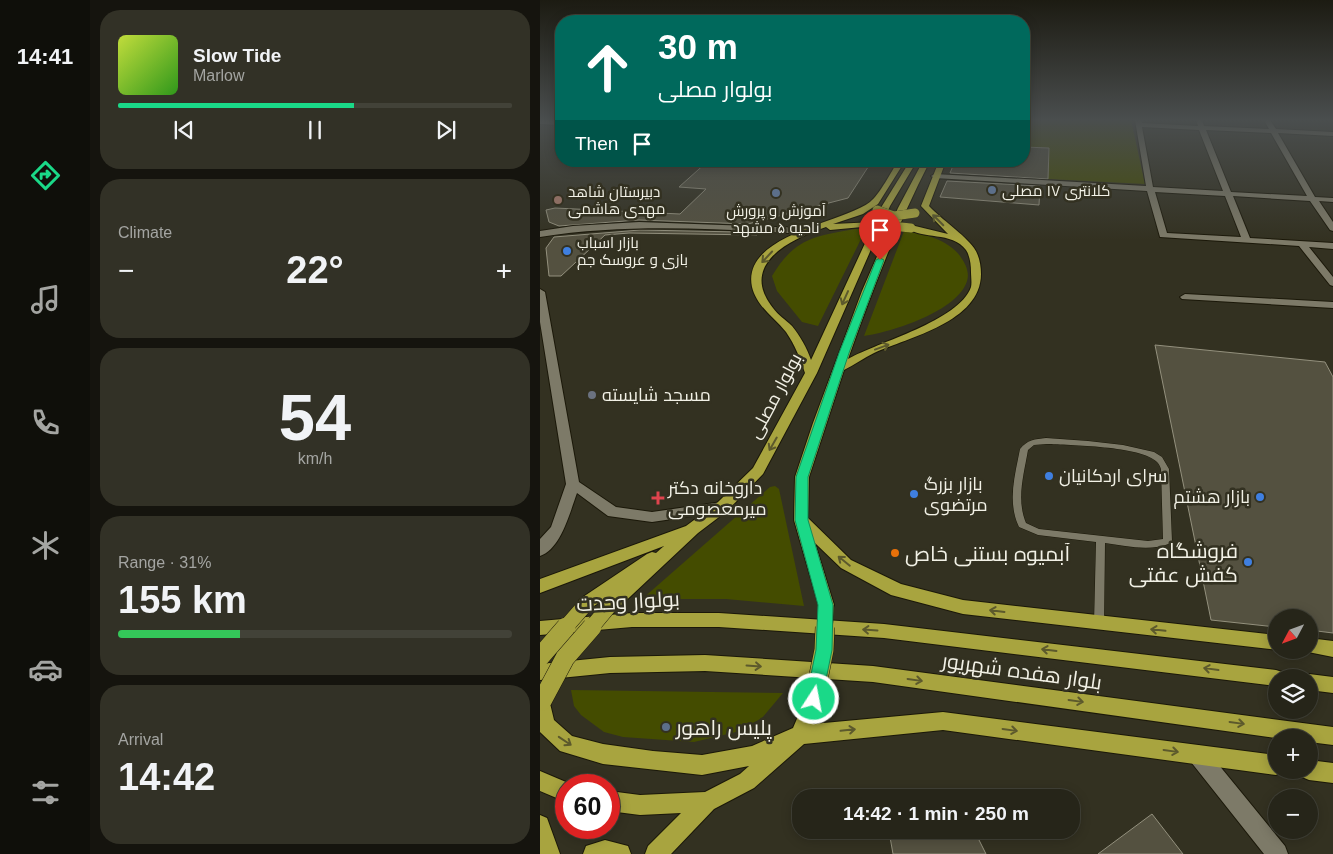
<!DOCTYPE html>
<meta charset="utf-8">
<style>
body{margin:0;font-family:Arial,Cairo,sans-serif;background:#323126;color:#f1f3f6;height:100vh;display:flex;flex-direction:column;font-size:19px;white-space:nowrap}
*{box-sizing:border-box;margin:0}
p{font-size:16px;color:#a4a5a2}
.icon{flex:none;width:28px;height:28px;fill:none;stroke:currentColor;stroke-width:2;stroke-linecap:round;stroke-linejoin:round}
.map{position:relative;flex:1;overflow:hidden}
.panel{display:flex;flex-direction:column;gap:10px;padding:10px;background:#15140e;width:450px}
.panel>*{flex:none}
.guide{position:absolute;left:15px;top:15px;width:475px;height:152px;border-radius:20px;box-shadow:0 2px 12px #0003,0 0 0 1px #424238;background:#00695c;color:#fff;overflow:hidden}
.needle{width:32px;rotate:229deg}
.buttons{position:absolute;left:728px;top:609px;display:grid;gap:10px}
.buttons a{display:grid;place-items:center;width:50px;height:50px;border-radius:50%;background:#262519;box-shadow:0 2px 12px #0003,0 0 0 1px #424238;font-size:25px}
.speed{position:absolute;left:15px;top:774px;display:flex;gap:10px;font-size:25px;font-weight:700;text-align:center}
.speed>*{display:grid;place-content:center;width:65px;height:65px;border-radius:50%;background:#262519;box-shadow:0 2px 12px #0003,0 0 0 1px #424238;line-height:1}
.speed .limit{border:8px solid #d22;background:#fff;color:#111}
.pin{position:absolute;display:grid;place-items:center;width:42px;height:42px;color:#fff;margin:-51px -21px;border-radius:50% 50% 50% 0;rotate:-45deg;box-shadow:0 0 5px #0007}
.pin .icon{rotate:45deg}
.me{position:absolute;width:55px;margin:-28px;rotate:11deg;stroke-linejoin:round;filter:drop-shadow(0 0 4px #0008)}
.turn{display:flex;align-items:center;gap:18px;height:105px;padding:0 20px;font-size:22px}
.turn .icon{width:65px;height:65px;stroke-width:2.5}
.turn b{display:block;font-size:35px;line-height:42px}
.then{display:flex;align-items:center;height:48px;padding:0 20px;background:#0003;gap:10px;font-size:19px}
.big{font-size:38px;font-weight:700;line-height:1.1}
.panel .card{flex:1;display:flex;flex-direction:column;justify-content:center;gap:8px;min-width:0;padding:0 18px;border-radius:20px;background:#323126}
.panel .dial{align-items:center;gap:0}
.dial b{font-size:65px;line-height:1}
.song{display:flex;align-items:center;gap:15px}
.cover{width:60px;height:60px;border-radius:8px;background:linear-gradient(135deg,hsl(70 70% 55%),hsl(110 70% 35%))}
.played{height:5px;border-radius:2px;background:linear-gradient(90deg,#1ad988 60%,#424238 60%)}
.keys{display:flex;justify-content:space-around;direction:ltr}
.heat{display:flex;justify-content:space-between;align-items:center;font-size:28px;direction:ltr}
.charge{height:8px;border-radius:4px;background:linear-gradient(90deg,#34c759 31%,#424238 0)}
.trip{position:absolute;left:252px;top:789px;width:288px;height:50px;border-radius:20px;background:#262519;box-shadow:0 2px 12px #0003,0 0 0 1px #424238;font-weight:700;line-height:50px;text-align:center}
main{display:flex;flex:1;min-height:0}
.dock{display:flex;flex-direction:column;width:90px;justify-content:space-around;align-items:center;background:#0f0f0a;color:#a4a5a2}
.dock .icon{width:35px;height:35px}
.dock .selected{color:#1ad988}
.dock b{font-size:22px;color:#f1f3f6}
.map>svg:first-child{display:block}
</style>
<main>
<nav class="dock">
<b>14:41</b>
<svg class="icon selected" aria-label="directions" viewBox="0 0 24 24"><path d="M12 3l9 9-9 9-9-9zM9 14v-3h6M13 9l2 2-2 2"/></svg>
<svg class="icon" aria-label="music" viewBox="0 0 24 24"><path d="M9 18V5l10-2v13"/><circle cx="6" cy="18" r="3"/><circle cx="16" cy="16" r="3"/></svg>
<svg class="icon" aria-label="phone" viewBox="0 0 24 24"><path d="M5 4h4l2 5-3 2q2 4 5 5l2-3 5 2v4C11 20 4 13 5 4z"/></svg>
<svg class="icon" aria-label="climate" viewBox="0 0 24 24"><path d="M12 3v18M4 7l16 10M4 17L20 7"/></svg>
<svg class="icon" aria-label="car" viewBox="0 0 24 24"><path d="M5 17H2v-5l4-1 3-4h7l3 4 3 1v5h-3M9 17h6M6 11h13"/><circle cx="7" cy="17" r="2"/><circle cx="17" cy="17" r="2"/></svg>
<svg class="icon" aria-label="filters" viewBox="0 0 24 24"><path d="M4 7h16M4 17h16"/><circle cx="9" cy="7" r="2"/><circle cx="15" cy="17" r="2"/></svg>
</nav>
<section class="panel">
<div class="card">
<div class="song"><i class="cover"></i><div><b>Slow Tide</b><p>Marlow</p></div></div>
<div class="played"></div>
<div class="keys"><svg class="icon" aria-label="previous" viewBox="0 0 24 24"><path d="M18 5L8 12l10 7zM5 5v14"/></svg><svg class="icon" aria-label="pause" viewBox="0 0 24 24"><path d="M8 5v14M16 5v14"/></svg><svg class="icon" aria-label="next" viewBox="0 0 24 24"><path d="M6 5l10 7-10 7zM19 5v14"/></svg></div>
</div>
<div class="card"><p>Climate</p>
<div class="heat"><a>−</a><b class="big">22°</b><a>+</a></div>
</div>
<div class="card dial"><b>54</b><p>km/h</p></div>
<div class="card"><p>Range · 31%</p><b class="big">155 km</b><div class="charge"></div></div>
<div class="card"><p>Arrival</p><b class="big">14:42</b></div>
</section>
<div class="map">
<svg width="793" height="854" viewBox="0 0 793 854">
<rect width="100%" height="100%" fill="#333121"/>
<path fill="#444c00" d="M484 120H591L605 184 508 179 509 148 484 147Z
M315 229H326L278 326 262 322 237 291 232 276C254 239 274 236 315 229Z
M364 231C382 233 409 240 420 256 425 263 430 272 427 281 418 311 352 332 324 336Z
M235 486 239 489 264 606 186 599H102L230 487Z
M31 690 243 693 222 718 196 732 154 742 83 737 64 732 41 715 34 706Z"/>
<path fill="#545140" stroke="#94917e" d="M484 147 509 148 508 179 410 173 415 161H484Z
M168 161H332L308 198 208 224 99 220 19 226 9 222 6 210 15 208 140 214 166 189 139 187Z
M407 181 500 186 499 205 400 197Z
M100 230 199 232 217 235 89 233 65 235 21 276H9L6 248 14 237Z
M615 345 785 362 793 377V633L769 630V618H736V627L671 620Z
M612 814 643 854H558Z
M377 830H434L446 854H353L350 837Z"/>
<g fill="none" stroke-linecap="round" stroke-linejoin="round">
<defs>
<path id="lane" d="M506 438 548 441 583 445 614 452 622 457 629 469 632 541 631 543C610 552 587 546 565 543L564 624 563 627 559 628 555 627 554 624 556 542 498 535 479 527C467 502 475 475 480 449 487 440 495 439 506 438ZM506 444C529 445 602 446 617 462 619 464 620 466 621 469L623 539 608 541 499 529 486 523C476 499 484 474 488 450L494 445Z"/>
<path id="street" d="M595 120H601L602 123 658 126 656 120H662L664 126 729 129 724 120H730L736 129 793 132V136L738 133 775 197 793 198V202L779 201 793 222V231L790 230 770 201 693 196 710 238 793 243V249L769 247 793 277V286L790 285 759 246 620 237 607 191 395 178 391 176 395 174 606 186ZM602 127 659 130 683 191 613 187ZM666 130 731 133 767 196 691 192ZM615 192 685 196 701 237 627 233Z
M99 222 266 228 270 231 266 234C177 229 89 223 0 237V231L33 226Z
M645 294 793 302V308L642 299 640 297Z
M658 745 665 748 745 846 748 854H724L651 762 648 755 651 748Z"/>
<path id="secondary" d="M0 120 21 121V125L0 124Z
M0 289 5 292 39 482 76 507 112 512 182 502 187 503 189 507 187 511 112 522 68 516 37 493C30 512 21 549 0 556V539L11 527 26 484 0 322Z"/>
<path id="primary" d="M358 161H365L338 204 323 214 293 224 335 222 342 206 370 161H377L350 206 277 373 223 474 187 511 158 533 77 609 71 611 65 609 63 604 65 599 46 611 40 609 38 604 40 599 107 554 112 552 116 553 124 546 0 593V579L146 526 177 503 213 468 265 373C260 358 255 345 246 332 234 317 217 307 212 287 201 235 302 223 330 202 340 194 351 172 358 161ZM333 226 271 360C267 348 260 336 252 326 246 320 238 315 233 308 198 264 251 239 286 227L290 230Z
M383 161H390C357 225 332 291 308 359 338 342 419 321 431 287 432 283 431 276 431 272 431 265 430 256 426 250 412 231 382 240 367 228L371 225 408 234 381 206 399 161H406L389 206C401 219 425 235 434 248 439 255 441 265 441 274 441 322 369 337 334 353 324 358 314 365 304 370L269 477 268 518 311 560 361 584 423 600 736 635 738 650 423 614 351 595 301 568 275 543 294 605 292 610 286 612 280 610 254 520 255 477 273 423 322 291 358 208Z
M92 613H179L344 624 736 670 742 672 745 678H736V686L344 638 179 627H92L0 635V621Z
M769 638 793 641V657L763 651 762 650H769Z
M165 655 333 666 793 727V745L769 742V738H736L333 682 165 671 70 673 0 680V664L70 657Z
M769 674 793 677V693L769 690V678H762Z
M274 690 280 693 283 699 273 724 403 712 736 755V770H744L736 775 403 730 264 744 214 788 174 809 131 854H105L108 846 141 813 100 815 69 811V791L100 795 165 792 200 774 209 766 162 775 63 764 20 751 0 732V693L2 692 8 695 14 720 32 736 63 744 113 751 162 755 212 746 253 728 268 693Z
M769 760 793 763V783L769 780 762 777 759 770H769Z
M0 771 33 785H26V802L0 791Z
M0 815 7 818 20 854H0Z
M65 840 88 846 91 854H43L46 846Z"/>
</defs>
<use href="#lane" stroke="#1b1809" stroke-width="1"/>
<use href="#street" stroke="#1b1809" stroke-width="2"/>
<use href="#secondary" stroke="#1b1809" stroke-width="2"/>
<use href="#primary" stroke="#1b1809" stroke-width="2"/>
<use href="#lane" fill="#7d7a68" fill-rule="evenodd"/>
<use href="#street" fill="#7d7a68" fill-rule="evenodd"/>
<use href="#secondary" fill="#7d7a68" fill-rule="evenodd"/>
<use href="#primary" fill="#a8a43f" fill-rule="evenodd"/>
<defs>
<path id="primary-bridge-far2" d="M337 210 354 216 375 213
M332 224 371 228"/>
<path id="primary-bridge-far1" d="M25 628 46 604
M51 628 71 604
M285 628 286 605"/>
<path id="primary-bridge" d="M0 657 26 627
M274 699 284 650 285 627
M2 701 25 658 52 627"/>
</defs>
<use href="#primary-bridge-far2" stroke="#1b1809" stroke-width="9" stroke-linecap="butt"/>
<use href="#primary-bridge-far1" stroke="#1b1809" stroke-width="16" stroke-linecap="butt"/>
<use href="#primary-bridge" stroke="#1b1809" stroke-width="20" stroke-linecap="butt"/>
<use href="#primary-bridge-far2" stroke="#a8a43f" stroke-width="9"/>
<use href="#primary-bridge-far1" stroke="#a8a43f" stroke-width="15"/>
<use href="#primary-bridge" stroke="#a8a43f" stroke-width="19"/>
</g>
<defs><path id="oneway-shaft" d="M-6 0H5M1.5-3L5.5 0L1.5 3" fill="none" stroke-width="1.6" stroke-linecap="round" stroke-linejoin="round" transform="scale(1.25)"/></defs>
<g stroke="#5c592c">
<use href="#oneway-shaft" transform="translate(398 220) rotate(-135)"/>
<use href="#oneway-shaft" transform="translate(227 257) rotate(133)"/>
<use href="#oneway-shaft" transform="translate(305 298) rotate(114)"/>
<use href="#oneway-shaft" transform="translate(342 347) rotate(-20)"/>
<use href="#oneway-shaft" transform="translate(233 444) rotate(120)"/>
<use href="#oneway-shaft" transform="translate(304 561) rotate(-141)"/>
<use href="#oneway-shaft" transform="translate(457 611) rotate(-173)"/>
<use href="#oneway-shaft" transform="translate(330 630) rotate(-176)"/>
<use href="#oneway-shaft" transform="translate(618 630) rotate(-174)"/>
<use href="#oneway-shaft" transform="translate(509 650) rotate(-173)"/>
<use href="#oneway-shaft" transform="translate(214 666) rotate(4)"/>
<use href="#oneway-shaft" transform="translate(671 669) rotate(-172)"/>
<use href="#oneway-shaft" transform="translate(375 680) rotate(8)"/>
<use href="#oneway-shaft" transform="translate(536 701) rotate(8)"/>
<use href="#oneway-shaft" transform="translate(697 723) rotate(8)"/>
<use href="#oneway-shaft" transform="translate(308 730) rotate(-6)"/>
<use href="#oneway-shaft" transform="translate(470 730) rotate(8)"/>
<use href="#oneway-shaft" transform="translate(25 741) rotate(34)"/>
<use href="#oneway-shaft" transform="translate(631 751) rotate(8)"/>
</g>
<linearGradient id="sky" x2="0" y2="1"><stop stop-color="#1c1b12"/><stop offset="0.5" stop-color="#4a4e4e"/><stop offset="1" stop-color="#4a4e4e" stop-opacity="0"/></linearGradient>
<rect width="793" height="240" fill="url(#sky)"/>
<path fill="#1ad988" stroke="#118d58" d="M340 258 344 260 309 353 268 477V520L293 605 292 650 282 699 280 704 274 706 268 704 266 699 276 650 278 605 255 520 256 477 299 353 336 260Z"/>
<g fill="#5c6f8a" stroke="#333121" stroke-width="2">
<circle cx="452" cy="190" r="5"/>
<circle cx="236" cy="193" r="5"/>
<circle cx="126" cy="727" r="5"/>
</g>
<circle fill="#8d6e63" stroke="#333121" stroke-width="2" cx="18" cy="200" r="5"/>
<g fill="#3f7fe0" stroke="#333121" stroke-width="2">
<circle cx="27" cy="251" r="5"/>
<circle cx="509" cy="476" r="5"/>
<circle cx="374" cy="494" r="5"/>
<circle cx="720" cy="497" r="5"/>
<circle cx="708" cy="562" r="5"/>
</g>
<circle fill="#6b7280" stroke="#333121" stroke-width="2" cx="52" cy="395" r="5"/>
<path fill="#e0444e" stroke="#333121" stroke-width="2" d="M115.5 490.5h5v5h5v5h-5v5h-5v-5h-5v-5h5z"/>
<circle fill="#e8710a" stroke="#333121" stroke-width="2" cx="355" cy="553" r="5"/>
<g text-anchor="middle" dominant-baseline="central" stroke-width="5" stroke-linejoin="round" paint-order="stroke">
<g font-size="15" fill="#f2f1e6" stroke="#333121" text-anchor="start">
<text x="462" y="190">کلانتری ۱۷ مصلی</text>
<text x="28" y="191">دبیرستان شاهد<tspan x="28" dy="17">مهدی هاشمی</tspan></text>
<text x="236" y="210" text-anchor="middle">آموزش و پرورش<tspan x="236" dy="17">ناحیه ۵ مشهد</tspan></text>
<text x="37" y="242">بازار اسباب<tspan x="37" dy="17">بازی و عروسک جم</tspan></text>
</g>
<g font-size="18" fill="#f2f1e6" stroke="#333121" text-anchor="start">
<text x="62" y="395">مسجد شایسته</text>
<text x="519" y="476">سرای اردکانیان</text>
<text x="384" y="484">بازار بزرگ<tspan x="384" dy="21">مرتضوی</tspan></text>
<text x="128" y="488">داروخانه دکتر<tspan x="128" dy="21">میرمعصومی</tspan></text>
<text x="710" y="497" text-anchor="end">بازار هشتم</text>
</g>
<g font-size="18" fill="#f2f1e6" stroke="#333121">
<text transform="translate(235 396) rotate(-62)">بولوار مصلی</text>
</g>
<g font-size="21" fill="#f2f1e6" stroke="#333121" text-anchor="start">
<text x="698" y="550" text-anchor="end">فروشگاه<tspan x="698" dy="24">کفش عفتی</tspan></text>
<text x="365" y="553">آبمیوه بستنی خاص</text>
<text x="136" y="727">پلیس راهور</text>
</g>
<g font-size="21" fill="#f2f1e6" stroke="#333121">
<text transform="translate(88 601) rotate(-3)">بولوار وحدت</text>
<text transform="translate(482 671) rotate(8)">بلوار هفده شهریور</text>
</g>
</g>
</svg>
<div class="buttons">
<a><svg class="needle" viewBox="-14 -14 28 28"><path d="M0-13l5 13h-10z" fill="#e53935"/><path d="M0 13l5-13h-10z" fill="#a4a5a2"/></svg></a>
<a><svg class="icon" aria-label="layers" viewBox="0 0 24 24"><path d="M12 4l9 5-9 5-9-5zM3 14l9 5 9-5"/></svg></a>
<a>+</a>
<a>−</a>
</div>
<div class="speed"><div class="limit">60</div></div>
<div class="pin" style="left:340px;top:260px;background:#d93025"><svg class="icon" aria-label="arrive" viewBox="0 0 24 24"><path d="M6 21V4h12l-3 4 3 4H6"/></svg></div>
<svg class="me" style="left:274px;top:699px" viewBox="-20 -20 40 40"><circle r="17" fill="#1ad988" stroke="#fff" stroke-width="3"/><path d="M0-11L8 9 0 5-8 9z" fill="#fff"/></svg>
<div class="trip">14:42 · 1 min · 250 m</div>
<div class="guide">
<div class="turn"><svg class="icon" aria-label="ahead" viewBox="0 0 24 24"><path d="M12 20V5M6 11l6-6 6 6"/></svg><div><b>30 m</b>بولوار مصلی</div></div>
<div class="then">Then<svg class="icon" aria-label="arrive" viewBox="0 0 24 24"><path d="M6 21V4h12l-3 4 3 4H6"/></svg></div>
</div>
</div>
</main>
